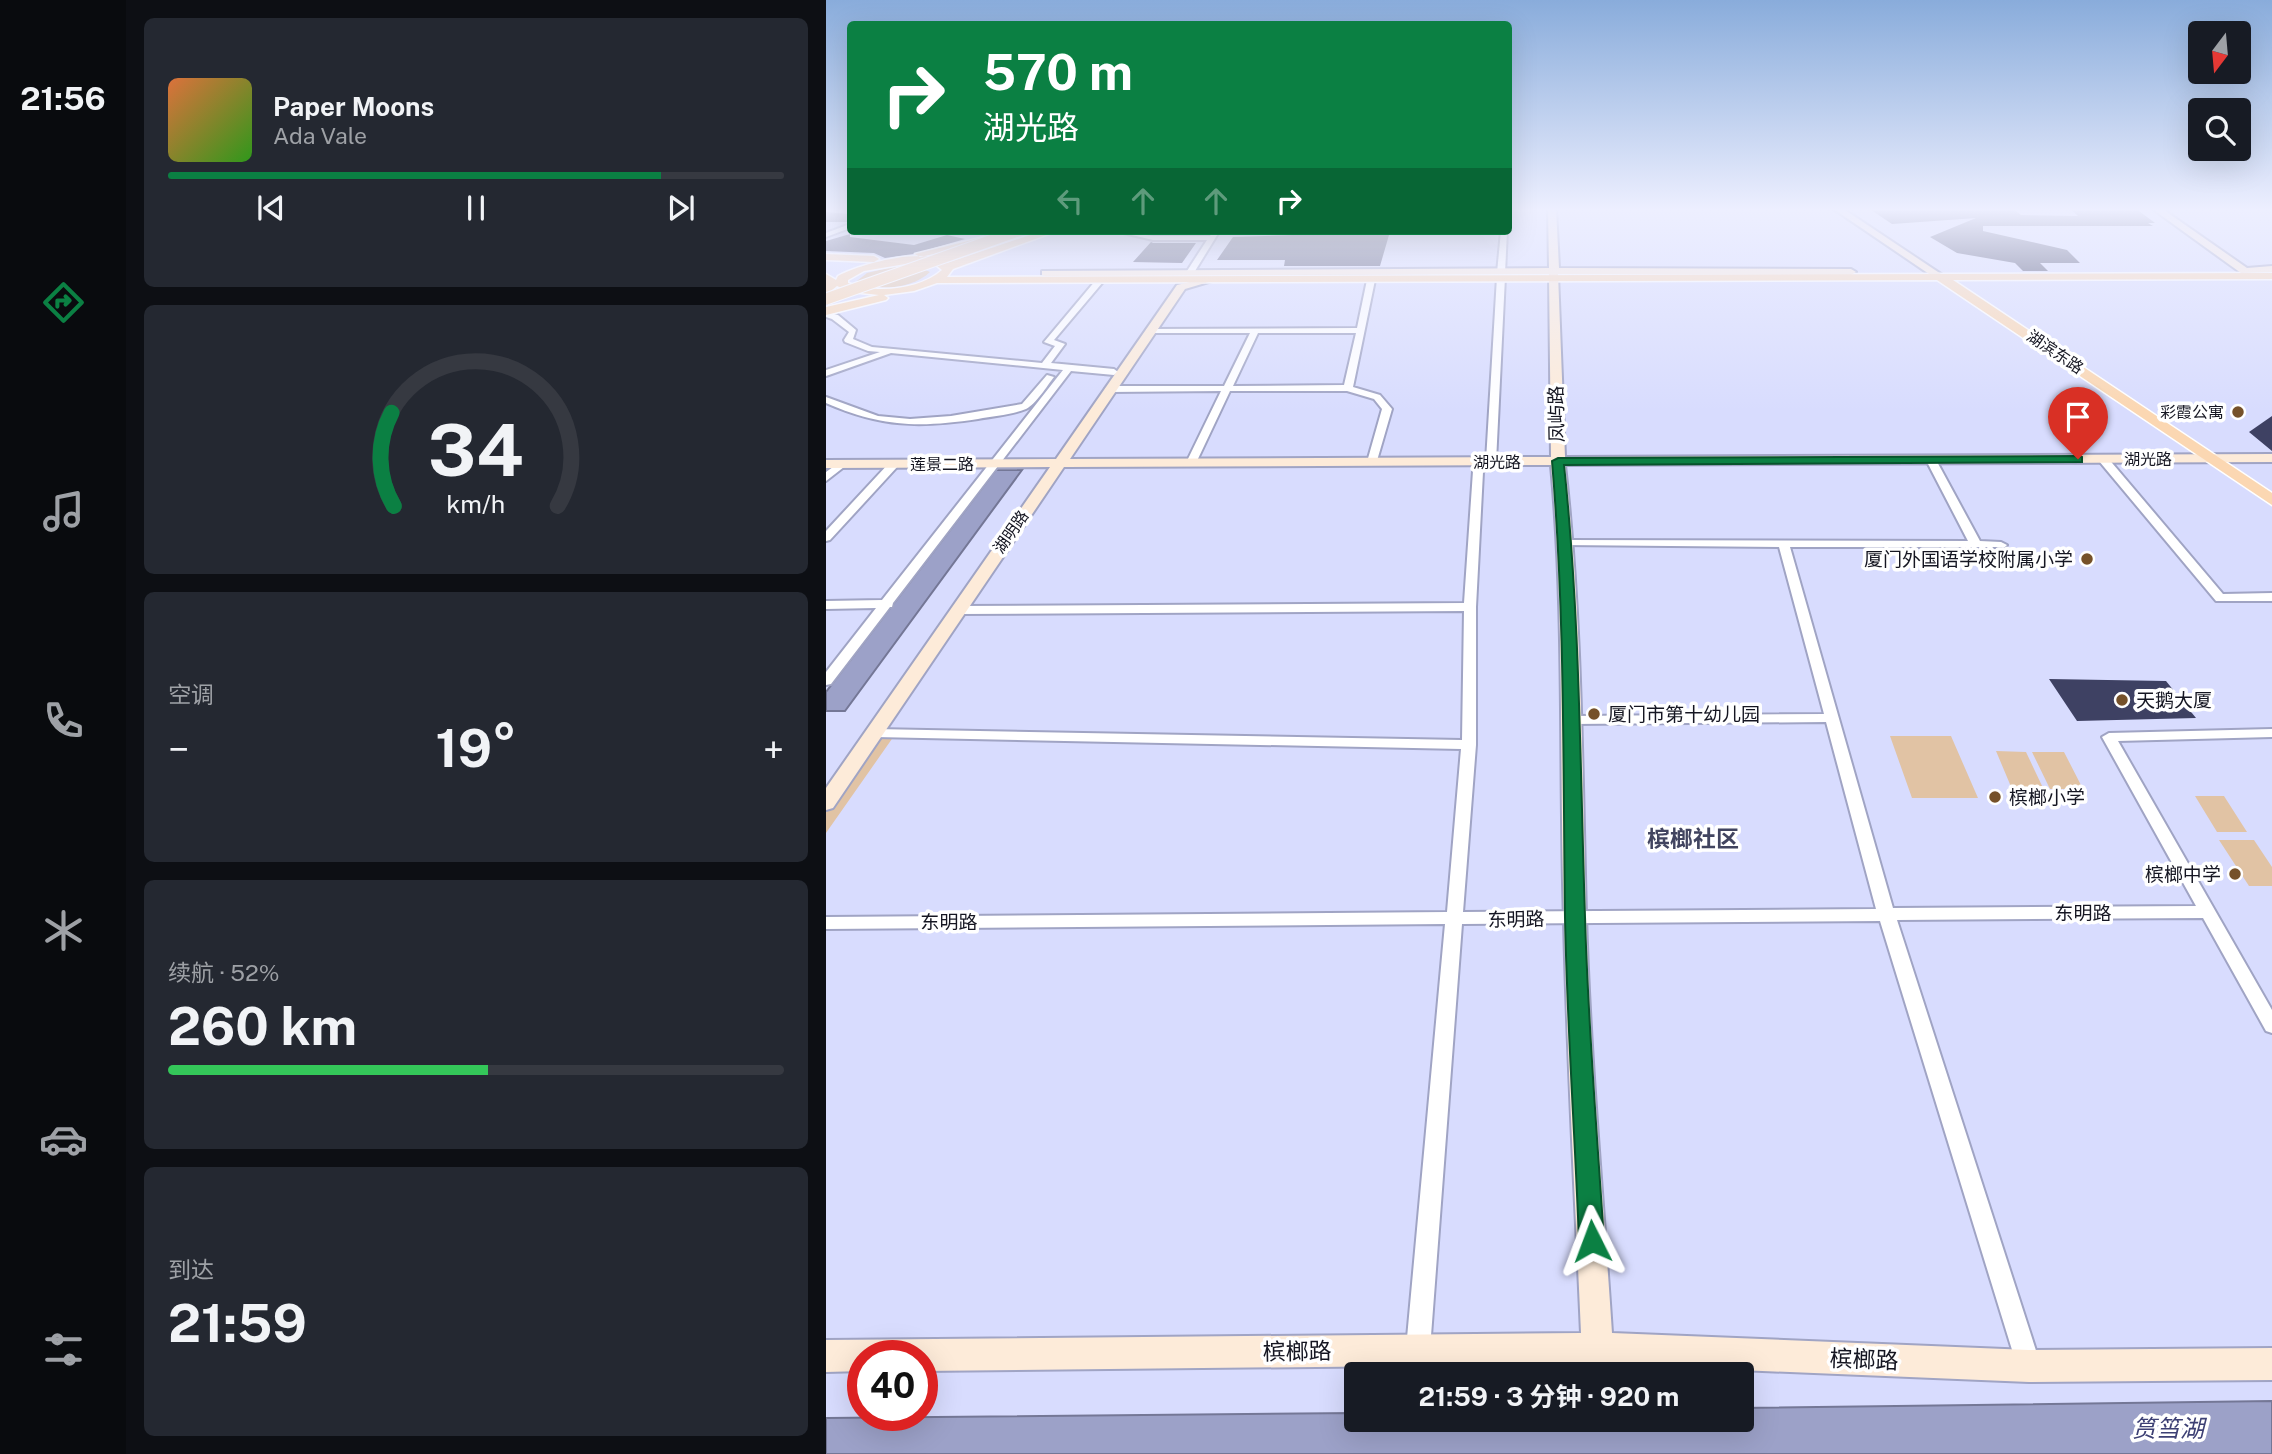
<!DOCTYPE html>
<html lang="zh">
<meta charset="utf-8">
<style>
body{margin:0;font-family:"Public Sans","Noto Sans SC",sans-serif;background:#242831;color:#f1f3f6;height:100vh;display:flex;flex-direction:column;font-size:26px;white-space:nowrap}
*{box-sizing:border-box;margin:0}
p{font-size:23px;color:#9ea1a6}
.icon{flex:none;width:38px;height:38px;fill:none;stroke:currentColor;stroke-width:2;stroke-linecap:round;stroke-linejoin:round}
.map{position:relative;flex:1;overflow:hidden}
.side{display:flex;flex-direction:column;gap:18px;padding:18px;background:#0d0f14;width:700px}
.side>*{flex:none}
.hud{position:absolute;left:21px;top:21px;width:665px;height:214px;border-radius:7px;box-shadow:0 7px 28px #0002;background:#0b8043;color:#fff;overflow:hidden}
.needle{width:46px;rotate:196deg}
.controls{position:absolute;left:1362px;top:21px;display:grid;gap:14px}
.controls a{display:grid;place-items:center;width:63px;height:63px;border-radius:7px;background:#171b24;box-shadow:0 7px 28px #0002;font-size:35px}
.speed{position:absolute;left:21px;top:1340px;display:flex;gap:14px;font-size:35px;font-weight:700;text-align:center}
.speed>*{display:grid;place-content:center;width:91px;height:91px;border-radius:50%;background:#171b24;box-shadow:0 7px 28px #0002;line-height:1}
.speed .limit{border:10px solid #d22;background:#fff;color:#111}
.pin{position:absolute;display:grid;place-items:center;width:60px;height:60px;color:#fff;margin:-72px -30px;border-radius:50% 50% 50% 0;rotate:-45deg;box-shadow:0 0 7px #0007}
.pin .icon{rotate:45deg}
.me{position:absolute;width:77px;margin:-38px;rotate:357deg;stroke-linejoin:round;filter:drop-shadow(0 0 5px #0008)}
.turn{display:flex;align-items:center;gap:24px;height:147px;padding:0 21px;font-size:32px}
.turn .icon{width:91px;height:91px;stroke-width:2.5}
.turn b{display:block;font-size:49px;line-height:60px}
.lanes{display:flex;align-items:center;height:66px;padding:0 21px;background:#0003;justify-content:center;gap:35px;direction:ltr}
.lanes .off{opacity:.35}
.big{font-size:52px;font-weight:700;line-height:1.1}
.side .tile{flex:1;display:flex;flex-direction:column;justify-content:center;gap:10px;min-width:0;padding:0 24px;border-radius:10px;background:#242831}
.side .dial{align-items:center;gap:0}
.dial svg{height:182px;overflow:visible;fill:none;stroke:#363941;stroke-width:7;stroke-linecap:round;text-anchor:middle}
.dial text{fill:#f1f3f6;stroke:none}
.song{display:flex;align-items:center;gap:21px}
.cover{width:84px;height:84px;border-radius:10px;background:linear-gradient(135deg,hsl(20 70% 55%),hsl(110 70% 35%))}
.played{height:7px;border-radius:4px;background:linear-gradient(90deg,#0b8043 80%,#363941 80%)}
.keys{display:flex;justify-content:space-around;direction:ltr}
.heat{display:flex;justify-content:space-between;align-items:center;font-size:38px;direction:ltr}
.charge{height:10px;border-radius:5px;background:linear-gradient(90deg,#34c759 52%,#363941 0)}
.trip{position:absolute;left:518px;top:1362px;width:410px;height:70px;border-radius:7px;background:#171b24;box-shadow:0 7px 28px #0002;font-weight:700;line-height:70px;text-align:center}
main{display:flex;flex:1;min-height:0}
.dock{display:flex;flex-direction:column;width:126px;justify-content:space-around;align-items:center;background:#090b0e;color:#9ea1a6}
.dock .icon{width:49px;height:49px}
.dock .active{color:#0b8043}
.dock b{font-size:32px;color:#f1f3f6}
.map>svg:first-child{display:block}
</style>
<main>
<nav class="dock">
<b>21:56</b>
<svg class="icon active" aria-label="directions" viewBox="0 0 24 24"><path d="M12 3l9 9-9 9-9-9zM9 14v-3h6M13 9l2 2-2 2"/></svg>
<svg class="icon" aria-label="music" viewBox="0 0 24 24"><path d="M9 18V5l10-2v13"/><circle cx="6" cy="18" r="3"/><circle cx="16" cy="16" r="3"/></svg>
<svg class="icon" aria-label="phone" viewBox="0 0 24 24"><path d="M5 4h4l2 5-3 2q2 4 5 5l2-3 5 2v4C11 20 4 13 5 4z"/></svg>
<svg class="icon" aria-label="climate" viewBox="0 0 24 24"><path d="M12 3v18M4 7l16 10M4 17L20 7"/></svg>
<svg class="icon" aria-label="car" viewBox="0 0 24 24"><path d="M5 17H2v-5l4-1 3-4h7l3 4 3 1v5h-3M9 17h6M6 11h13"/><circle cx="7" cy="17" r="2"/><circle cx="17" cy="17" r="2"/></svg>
<svg class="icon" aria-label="filters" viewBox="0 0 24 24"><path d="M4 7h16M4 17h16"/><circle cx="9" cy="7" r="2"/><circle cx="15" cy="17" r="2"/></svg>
</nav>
<section class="side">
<div class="tile">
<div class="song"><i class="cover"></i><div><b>Paper Moons</b><p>Ada Vale</p></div></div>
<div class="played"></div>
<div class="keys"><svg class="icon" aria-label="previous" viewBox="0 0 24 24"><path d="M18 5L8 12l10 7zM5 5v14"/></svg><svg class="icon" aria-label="pause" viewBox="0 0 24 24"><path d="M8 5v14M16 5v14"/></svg><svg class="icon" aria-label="next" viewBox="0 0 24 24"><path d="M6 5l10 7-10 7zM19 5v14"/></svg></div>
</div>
<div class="tile dial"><svg viewBox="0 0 100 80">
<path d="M14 69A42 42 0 1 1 86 69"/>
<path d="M14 69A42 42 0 0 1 13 28" stroke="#0b8043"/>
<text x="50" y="56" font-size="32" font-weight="700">34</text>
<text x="50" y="72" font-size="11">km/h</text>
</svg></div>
<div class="tile"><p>空调</p>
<div class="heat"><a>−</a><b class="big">19°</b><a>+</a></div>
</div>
<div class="tile"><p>续航 · 52%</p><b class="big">260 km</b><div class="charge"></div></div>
<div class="tile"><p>到达</p><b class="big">21:59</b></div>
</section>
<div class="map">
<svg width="1446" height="1454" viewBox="0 0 1446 1454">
<rect width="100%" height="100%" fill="#d8dcfe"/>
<path fill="#e1c3a4" d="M66 267H92L104 272C86 289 52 292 31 281L41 273Z
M68 736 0 833V806L49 737Z
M1125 736 1152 798H1086L1064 736Z
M1170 751 1200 752 1218 790 1186 789Z
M1206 752H1238L1257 789H1224Z
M1369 796H1398L1421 832H1391Z
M1393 840H1428L1446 867V886H1423Z"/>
<path fill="#9ca1c8" stroke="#747796" stroke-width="2" d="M170 470H196L19 711H0V692Z
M1446 1401V1454H0V1418L530 1413V1419H915V1408Z"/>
<path fill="#3e4163" d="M1042 208H1186L1195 215 1252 216 1243 208H1309L1329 223H1322L1327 226H1157V231L1241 250 1254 263H1214L1222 271H1197L1189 263 1131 253 1104 237 1150 218 1066 224Z
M0 212 24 214V222H0Z
M24 234V237L88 245 121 235 139 239 87 254 59 258 48 253 0 251V241Z
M466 235H563L554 266H458L459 260H391L407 237Z
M325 242 327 243H370L356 263 307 262Z
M1446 416V451L1423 432Z
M1223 679 1340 681 1370 718 1251 721Z"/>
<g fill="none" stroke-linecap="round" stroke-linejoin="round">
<defs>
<path id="street" d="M24 224V228L0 237V233Z
M157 231H167L177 235 174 237Z
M289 231 327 236H384L387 231 393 232 369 271 365 273 361 271 381 240H327Z
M675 231H681L679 273 676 275 679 277 670 462 657 472 650 607V745L637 912 1050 909 1000 722 747 724 740 720 747 716 998 714 953 547 736 545 734 543 740 540 1142 541 1100 460 1109 458 1154 541 1175 542 1181 545 1179 547H964L1067 908 1370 906 1276 737 1283 733 1446 729V737L1292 741 1446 1010V1033L1440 1031 1377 918 1071 920 1215 1366 1211 1374 1203 1378 1195 1374 1191 1366 1054 921 636 924 604 1349 600 1357 592 1360 584 1357 580 1349 619 924 0 929V917L621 912 635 749 49 737 42 733 49 729 636 740 638 611 132 614 126 610 132 606 638 603 647 471 660 461 671 277 674 275 671 273Z
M545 278 549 280 527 387 554 395 566 409 550 464 541 462 556 409 548 399 521 391H404L370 463 365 466 360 463 395 391 284 392 279 389 284 386H398L424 333H324L320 331 321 329 531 328 541 280ZM432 333H530L518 385 407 386Z
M270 280 277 282 228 340 239 344 225 363 288 369 292 372 288 375 245 371 67 603 66 607H64L5 684 0 685V672L50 608 0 609V601L56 600 237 370 65 353 0 376V370L54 352 42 351 19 342 18 340 23 332 6 319 0 317V312L12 315 30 330 27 339 46 347 216 363 229 346 218 342Z
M221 375 228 377C221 386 210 404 200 409 186 415 168 416 152 419 93 428 55 427 0 403V397L52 416 84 419 125 416 196 404Z
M1277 456 1281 457 1397 594 1446 593V601H1390L1273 461 1272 459Z
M68 461 73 464 72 466 4 540 0 541V531L64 462Z
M14 462 18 463V467L0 481V472Z"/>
<path id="secondary" d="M722 208H730L733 268 1025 269 1030 272 1025 275 732 274 739 457 1446 454V462L739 465C756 615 756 765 760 915 764 1054 777 1194 786 1333L1203 1350 1446 1348V1380L1203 1382 771 1364 96 1371V1356H37V1371L0 1372V1340L755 1333C749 1195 741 1058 738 920 733 768 739 617 725 465L238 467 7 808 0 810V788L224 467 0 468V460L230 459 351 285 381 278 386 281 359 289 244 459 725 457 723 274 220 276 216 275V271L723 268Z
M1006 208H1016L1118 276 1109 278Z
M1325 208H1335L1421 268 1446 266V272L1415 273Z"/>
<path id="primary" d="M216 231H231L127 269 121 277 1446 273V279L1127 280 1446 493V505L1111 280 111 283 88 291 58 295 62 298 60 300 0 315V307L53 295 26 292 11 286 0 295V274L10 280 12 276C34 264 100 246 121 263ZM85 263 110 265 116 270C94 290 49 294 22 283V280L38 271Z
M158 237 163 240 162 242 94 257 89 254Z
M0 254 48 256 53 259 48 262 0 260Z"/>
</defs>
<use href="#street" stroke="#a0a4c4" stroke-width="4"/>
<use href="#secondary" stroke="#a0a4c4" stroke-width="4"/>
<use href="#primary" stroke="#fff" stroke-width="3"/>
<use href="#street" fill="#fff" fill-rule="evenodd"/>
<use href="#secondary" fill="#fdebd9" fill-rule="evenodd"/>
<use href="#primary" fill="#fbd7b2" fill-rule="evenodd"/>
<defs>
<path id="primary-bridge" d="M0 299 192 231"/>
</defs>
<use href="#primary-bridge" stroke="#fff" stroke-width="13" stroke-linecap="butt"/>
<use href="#primary-bridge" stroke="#fbd7b2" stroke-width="11"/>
</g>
<linearGradient id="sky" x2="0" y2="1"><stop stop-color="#89acdb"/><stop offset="0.51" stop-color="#edefff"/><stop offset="1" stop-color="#edefff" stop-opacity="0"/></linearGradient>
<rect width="1446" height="411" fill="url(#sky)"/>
<path fill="#0b8043" stroke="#07532c" stroke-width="2" d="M1252 456 1256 457V462L738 465C754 615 754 766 759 917 762 1025 771 1133 778 1241L774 1249 766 1252 757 1249 753 1241C749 1133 741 1025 739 917 737 765 739 613 726 461L732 458Z"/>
<g fill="#75512a" stroke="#fff" stroke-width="2.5">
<circle cx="1412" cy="412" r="7"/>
<circle cx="1261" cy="559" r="7"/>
<circle cx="1296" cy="700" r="7"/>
<circle cx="768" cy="714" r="7"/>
<circle cx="1169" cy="797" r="7"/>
<circle cx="1409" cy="874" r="7"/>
</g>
<g text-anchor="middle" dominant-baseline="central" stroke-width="7" stroke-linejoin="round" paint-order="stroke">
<g font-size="16" fill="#151622" stroke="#fff">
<text transform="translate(1229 352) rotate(34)">湖滨东路</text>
<text x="1322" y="459">湖光路</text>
<text x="671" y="462">湖光路</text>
<text x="116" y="464">莲景二路</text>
<text transform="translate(185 532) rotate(-55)">湖明路</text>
</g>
<g font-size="16" fill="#151622" stroke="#fff" text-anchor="end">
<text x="1398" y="412">彩霞公寓</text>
</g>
<g font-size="19" fill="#151622" stroke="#fff">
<text transform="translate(730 414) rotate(-91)">凤屿路</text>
<text x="1257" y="913">东明路</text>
<text transform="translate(690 919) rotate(-1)">东明路</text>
<text x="123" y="922">东明路</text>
</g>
<g font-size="19" fill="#151622" stroke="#fff" text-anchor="start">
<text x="1247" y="559" text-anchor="end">厦门外国语学校附属小学</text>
<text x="1310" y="700">天鹅大厦</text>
<text x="782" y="714">厦门市第十幼儿园</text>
<text x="1183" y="797">槟榔小学</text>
<text x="1395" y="874" text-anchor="end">槟榔中学</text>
</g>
<g font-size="23" font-weight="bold" fill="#414460" stroke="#fff">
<text x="867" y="838">槟榔社区</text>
</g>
<g font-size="23" fill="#151622" stroke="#fff">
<text transform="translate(471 1351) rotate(-1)">槟榔路</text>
<text transform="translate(1038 1359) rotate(2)">槟榔路</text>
</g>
<g font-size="24" font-style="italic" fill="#3d4074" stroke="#fff">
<text x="1342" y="1428">筼筜湖</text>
</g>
</g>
</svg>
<div class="controls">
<a><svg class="needle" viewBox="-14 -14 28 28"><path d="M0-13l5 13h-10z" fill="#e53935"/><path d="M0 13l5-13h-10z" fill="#9ea1a6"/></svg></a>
<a><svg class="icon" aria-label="search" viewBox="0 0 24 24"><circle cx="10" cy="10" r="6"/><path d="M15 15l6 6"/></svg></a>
</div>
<div class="speed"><div class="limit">40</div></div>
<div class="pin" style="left:1252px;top:459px;background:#d93025"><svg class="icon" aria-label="arrive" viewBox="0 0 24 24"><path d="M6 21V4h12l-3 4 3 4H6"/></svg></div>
<svg class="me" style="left:766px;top:1241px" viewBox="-20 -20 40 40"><path d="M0-17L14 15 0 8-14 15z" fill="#0b8043" stroke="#fff" stroke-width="4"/></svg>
<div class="trip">21:59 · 3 分钟 · 920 m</div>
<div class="hud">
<div class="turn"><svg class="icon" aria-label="right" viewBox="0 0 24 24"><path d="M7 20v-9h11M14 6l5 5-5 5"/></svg><div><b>570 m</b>湖光路</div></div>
<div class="lanes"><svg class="icon off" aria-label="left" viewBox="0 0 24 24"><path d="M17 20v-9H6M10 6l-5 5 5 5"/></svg><svg class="icon off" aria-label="ahead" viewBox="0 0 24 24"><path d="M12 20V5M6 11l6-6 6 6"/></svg><svg class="icon off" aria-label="ahead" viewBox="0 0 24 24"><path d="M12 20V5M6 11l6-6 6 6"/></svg><svg class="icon" aria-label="right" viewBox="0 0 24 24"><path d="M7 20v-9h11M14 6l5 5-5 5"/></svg></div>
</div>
</div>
</main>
